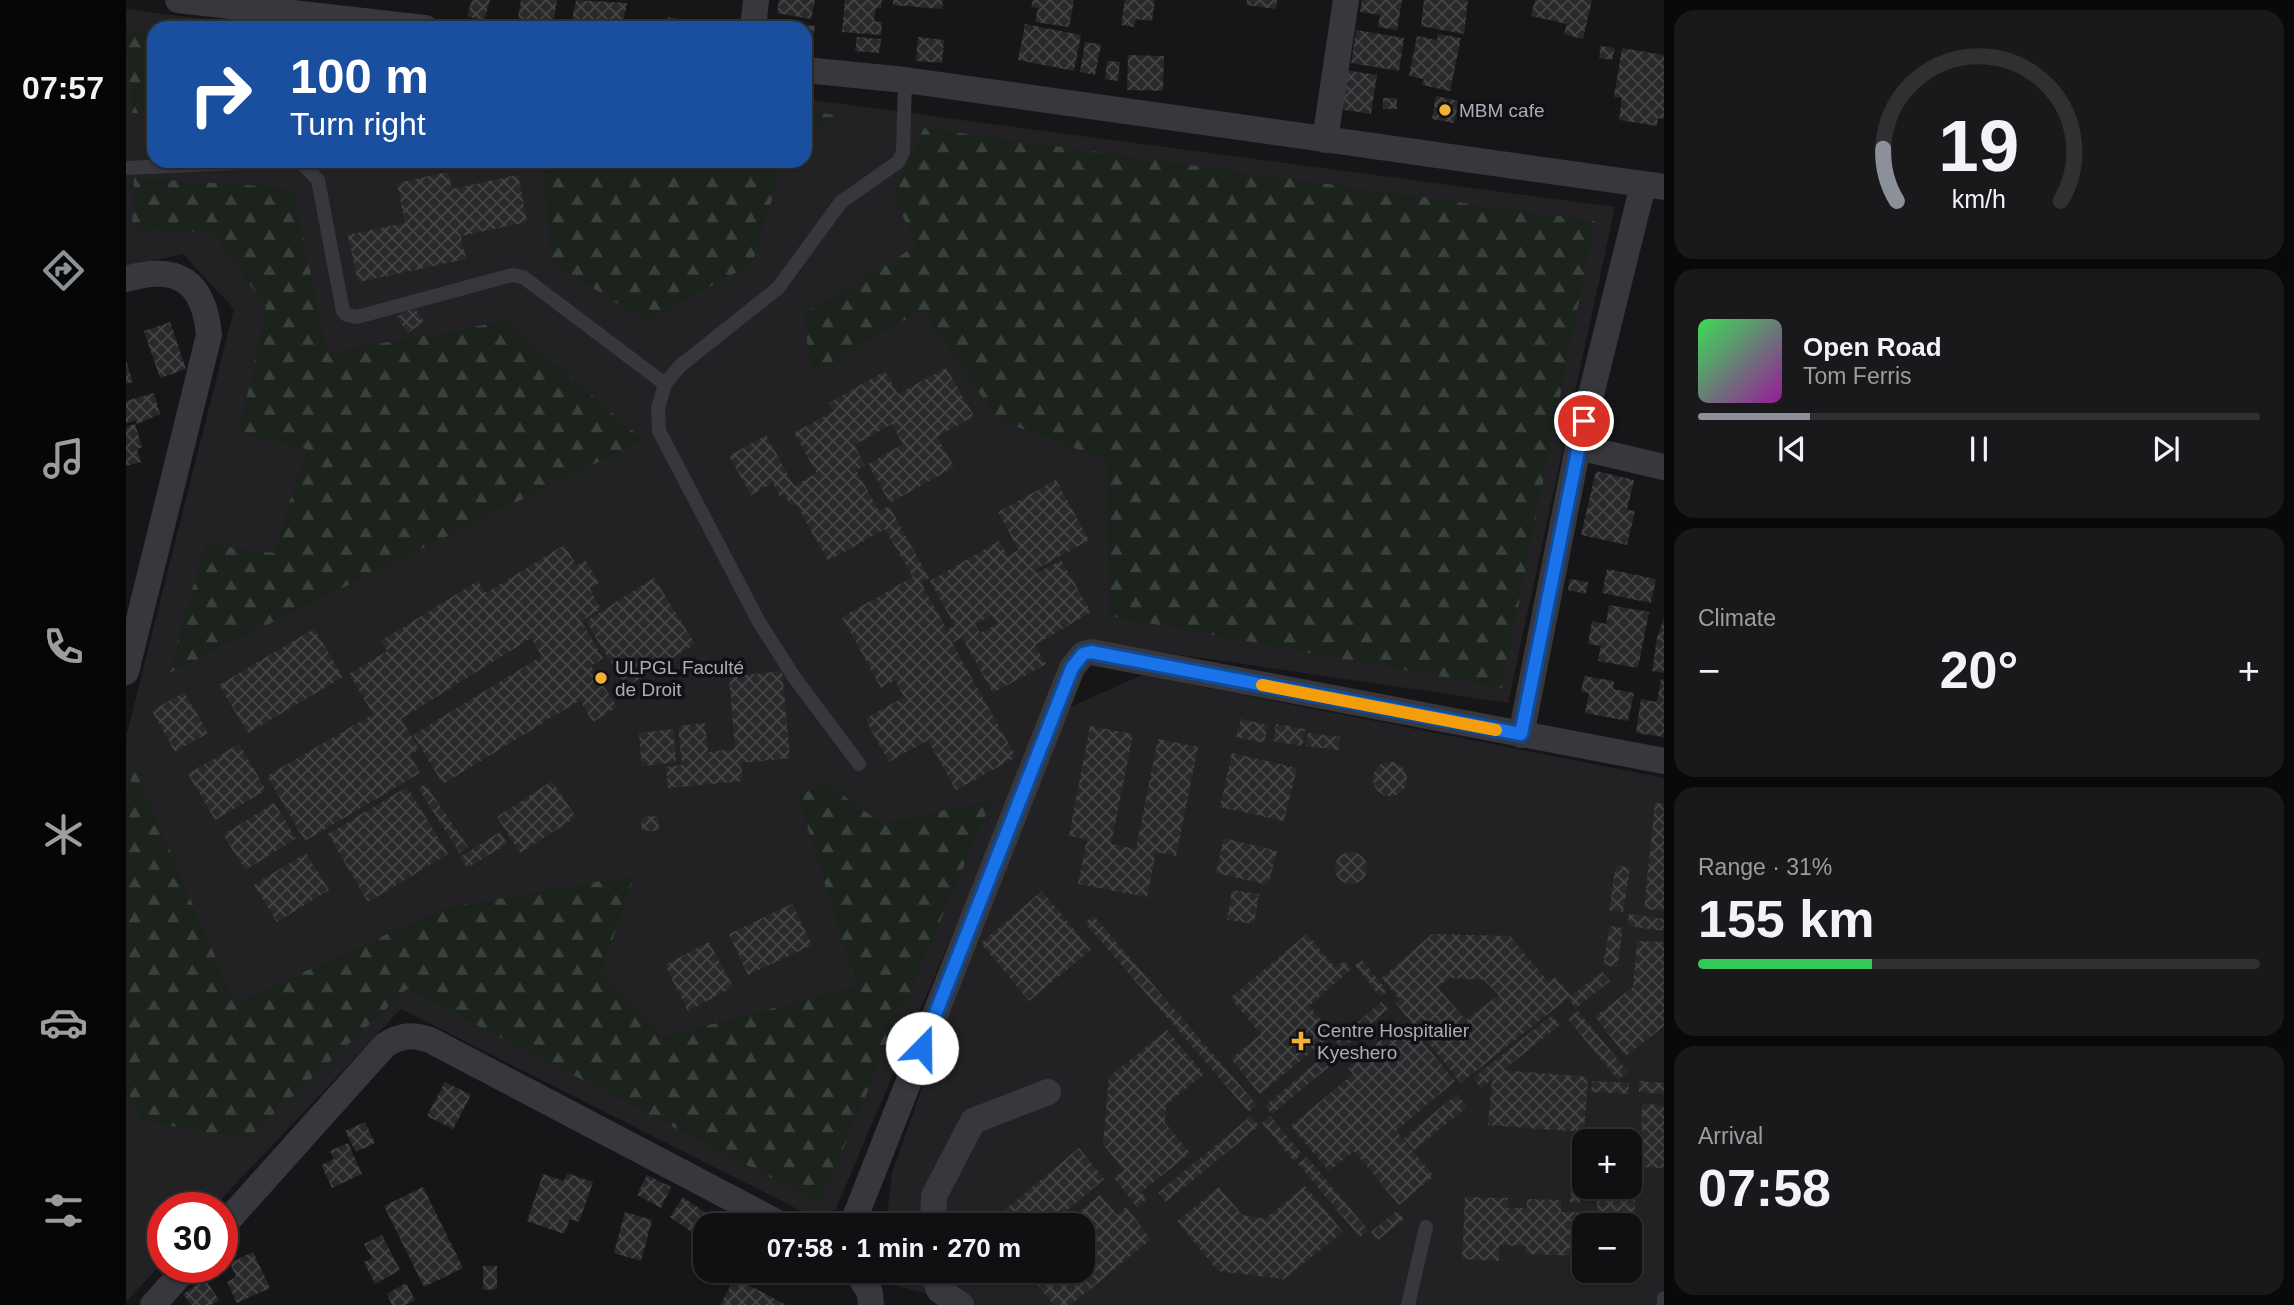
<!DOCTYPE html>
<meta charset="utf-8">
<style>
body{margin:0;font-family:Helvetica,sans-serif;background:#19191b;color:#f1f3f6;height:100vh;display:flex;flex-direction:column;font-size:26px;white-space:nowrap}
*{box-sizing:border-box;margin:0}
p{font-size:23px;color:#9c9d9f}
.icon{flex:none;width:38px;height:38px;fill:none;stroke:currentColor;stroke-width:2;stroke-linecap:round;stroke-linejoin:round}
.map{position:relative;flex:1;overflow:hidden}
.sheet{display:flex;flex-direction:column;gap:10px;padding:10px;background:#09090a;width:630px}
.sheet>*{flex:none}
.banner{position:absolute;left:21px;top:21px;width:665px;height:147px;border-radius:21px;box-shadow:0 2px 5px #0004,0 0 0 2px #303032;background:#1a4fa0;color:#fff;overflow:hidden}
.buttons{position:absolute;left:1446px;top:1129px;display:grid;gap:14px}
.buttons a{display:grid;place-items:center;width:70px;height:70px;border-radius:14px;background:#101012;box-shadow:0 2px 5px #0004,0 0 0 2px #303032;font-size:35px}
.speed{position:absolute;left:21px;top:1192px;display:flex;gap:14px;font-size:35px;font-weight:700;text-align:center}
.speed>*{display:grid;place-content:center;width:91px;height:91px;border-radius:50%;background:#101012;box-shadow:0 2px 5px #0004,0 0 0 2px #303032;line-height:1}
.speed .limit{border:10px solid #d22;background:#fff;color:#111}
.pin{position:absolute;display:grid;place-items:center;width:60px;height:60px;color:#fff;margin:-30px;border:4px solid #fff;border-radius:50%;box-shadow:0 2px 7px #0007}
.me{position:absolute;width:77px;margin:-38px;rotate:22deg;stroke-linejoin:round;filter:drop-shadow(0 0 5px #0008)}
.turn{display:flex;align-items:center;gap:24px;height:147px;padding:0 28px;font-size:32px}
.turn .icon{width:91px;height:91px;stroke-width:2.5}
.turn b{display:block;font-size:49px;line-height:60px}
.big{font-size:52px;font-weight:700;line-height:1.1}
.sheet .tile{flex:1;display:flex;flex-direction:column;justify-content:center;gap:10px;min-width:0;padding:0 24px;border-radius:21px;background:#19191b}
.sheet .dial{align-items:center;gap:0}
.dial svg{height:182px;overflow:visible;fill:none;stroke:#303032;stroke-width:7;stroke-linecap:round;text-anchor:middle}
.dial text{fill:#f1f3f6;stroke:none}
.song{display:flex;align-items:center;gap:21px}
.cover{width:84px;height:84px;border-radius:10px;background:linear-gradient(135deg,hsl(130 70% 55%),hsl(300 70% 35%))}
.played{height:7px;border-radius:4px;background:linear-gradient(90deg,#8c9099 20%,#303032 20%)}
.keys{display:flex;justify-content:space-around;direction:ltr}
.heat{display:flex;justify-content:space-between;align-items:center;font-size:38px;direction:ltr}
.charge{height:10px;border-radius:5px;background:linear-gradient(90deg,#34c759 31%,#303032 0)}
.trip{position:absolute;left:567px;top:1213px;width:402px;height:70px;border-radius:21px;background:#101012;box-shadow:0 2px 5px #0004,0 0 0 2px #303032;font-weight:700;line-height:70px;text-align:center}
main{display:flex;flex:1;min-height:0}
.tabs{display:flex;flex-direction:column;width:126px;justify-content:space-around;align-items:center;background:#060607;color:#9c9d9f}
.tabs .icon{width:49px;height:49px}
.tabs .selected{color:#8c9099}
.tabs b{font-size:32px;color:#f1f3f6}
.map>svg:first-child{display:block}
</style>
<main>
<nav class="tabs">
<b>07:57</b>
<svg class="icon selected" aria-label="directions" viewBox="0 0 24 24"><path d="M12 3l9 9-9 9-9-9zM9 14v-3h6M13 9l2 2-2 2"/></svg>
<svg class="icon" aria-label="music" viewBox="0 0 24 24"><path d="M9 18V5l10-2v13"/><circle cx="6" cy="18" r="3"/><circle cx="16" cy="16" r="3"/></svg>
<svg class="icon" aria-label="phone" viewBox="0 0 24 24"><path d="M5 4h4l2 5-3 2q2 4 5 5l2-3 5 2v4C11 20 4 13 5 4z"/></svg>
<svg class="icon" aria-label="climate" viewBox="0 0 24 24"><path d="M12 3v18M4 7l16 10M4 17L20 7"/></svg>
<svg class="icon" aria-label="car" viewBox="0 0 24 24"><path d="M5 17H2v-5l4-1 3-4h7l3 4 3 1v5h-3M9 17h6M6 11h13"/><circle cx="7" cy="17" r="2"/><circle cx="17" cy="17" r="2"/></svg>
<svg class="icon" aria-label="filters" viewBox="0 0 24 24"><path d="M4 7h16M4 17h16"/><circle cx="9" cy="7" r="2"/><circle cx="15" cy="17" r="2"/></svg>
</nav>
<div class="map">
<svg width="1538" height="1305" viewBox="0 0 1538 1305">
<defs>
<pattern id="forest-firs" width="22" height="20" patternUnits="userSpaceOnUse" patternTransform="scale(1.75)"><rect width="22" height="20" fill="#1c231d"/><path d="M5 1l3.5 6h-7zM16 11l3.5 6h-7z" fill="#3a403c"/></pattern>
<pattern id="building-cross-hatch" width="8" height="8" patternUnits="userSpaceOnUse" patternTransform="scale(1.75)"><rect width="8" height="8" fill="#29292c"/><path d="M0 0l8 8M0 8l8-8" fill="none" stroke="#454548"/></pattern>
</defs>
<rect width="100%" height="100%" fill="#161618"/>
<path fill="#222225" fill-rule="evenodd" d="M0 9 145 28H28V161H679V99L1489 207 1382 703 967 642 946 653 703 1225 275 1009 88 1207 37 1208V1262L0 1302V737L108 309 57 254 0 267Z
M1016 675 1538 778V1305H848L755 1282 756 1271 957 1270V1225H760L766 1173 848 941 944 707ZM1458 1141H1503V1186H1458ZM1458 1225H1503V1270H1458Z"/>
<path fill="url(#forest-firs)" d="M0 29 28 32V114L6 113Z
M679 111 709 115 679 140Z
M798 128 1469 221 1376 688 983 616 981 460 872 420 796 310 686 373 677 315 790 246 767 194Z
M417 161H658L626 264 520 321 425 262Z
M8 178 167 188 201 353 380 321 517 440 43 673 79 544 148 553 180 449 113 434 140 306 85 232 6 230Z
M8 767 109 1003 319 908 509 875 475 973 538 1037 730 986 672 796 700 783 755 823 866 800 694 1203 281 989 121 1139 16 1121 0 1088V801Z"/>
<path fill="url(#building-cross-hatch)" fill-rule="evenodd" d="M346 0H364L358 21 341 16Z
M395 0H431L427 24 392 18Z
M450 0 501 3 496 28 446 20Z
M653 0H689L685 19 651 13Z
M719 0H756L755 8H750L748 21 756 22 755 35 716 32Z
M767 0H817L816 9 767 5Z
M907 0H948L943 27 909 22 912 8 905 7Z
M999 0H1029L1026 21 1010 19 1008 27 995 25Z
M1121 0H1151L1150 9 1120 5Z
M1236 0H1276L1271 30 1252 27 1254 15 1234 12Z
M1298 0H1342L1338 34 1295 26Z
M1409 0H1466L1457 39 1438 34 1441 24 1405 16Z
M542 17 588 27 587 28H540Z
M649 22 689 26 686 49 679 48V28H648Z
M899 24 955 35 948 71 892 60Z
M1230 30 1278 38 1273 71 1225 63Z
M1312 34 1335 38 1324 91 1296 85 1298 79 1283 76 1291 36 1311 40Z
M731 37 755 39 753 53 729 51Z
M792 37 818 40 816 63 790 61Z
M959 42 975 44 969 75 954 72Z
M1475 46 1489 48 1486 60 1473 58Z
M1496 48 1538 55V119L1532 118 1531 126 1493 120 1496 98 1488 97Z
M1002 55 1038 56 1037 91 1001 90Z
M981 61 994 62 992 81 979 79Z
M1219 70 1251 75 1245 114 1213 109Z
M1310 96 1333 101 1328 123 1306 119Z
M1257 98H1271V109H1257Z
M322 172 326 189 392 175 401 222 335 236 340 259 232 282 222 235 279 223 271 183Z
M287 306 298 321 282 333 271 317Z
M44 322 60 369 34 378 18 331Z
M0 361 7 382 0 384Z
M820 368 848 416 811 437 828 467 764 503 742 464 777 444 766 424 728 445 739 465 730 470 753 511 763 506 803 578 795 583 821 630 829 626 804 581 873 541 882 556 893 550 872 512 930 480 963 540 909 570 911 573 935 560 965 612 909 645 920 664 867 693 836 637 826 643 890 757 830 790 802 740 763 762 739 719 778 697 769 680 755 688 716 617 787 577 759 529 702 561 670 504 665 506 658 494 654 497 647 483 625 495 603 456 640 435 668 486 691 473 668 433 708 411 703 403 759 371 772 394ZM866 615 871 624 854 633 849 624Z
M28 393 34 414 11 424 10 420 0 423V401Z
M9 424 16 447 11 449 15 462 0 466V427Z
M1470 471 1508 480 1501 510 1509 511 1501 545 1455 535Z
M438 545 451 566 459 560 473 583 464 589 475 609 455 621 477 658 465 666 491 707 467 722 454 700 317 784 287 735 416 656 405 638 275 719 293 749 284 755 294 773 179 841 141 776 247 714 223 674 261 651 255 641 352 581 360 593Z
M1481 569 1530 579 1525 603 1476 593Z
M528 578 569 644 500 687 460 621Z
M1444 579 1462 582 1460 594 1442 590Z
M1483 605 1523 612 1512 668 1472 661 1475 646 1462 644 1466 621 1480 624Z
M1538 618V673L1526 671 1531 638Z
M188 629 217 677 122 733 93 685Z
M656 671 664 758 615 763 617 781 542 788 540 767 556 765 552 726 579 723 582 752 609 749 603 677Z
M1458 676 1488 681 1487 689 1508 693 1502 721 1459 713 1463 693 1455 692Z
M1535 679H1538V737L1510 733 1515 699 1531 702Z
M58 692 82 733 49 752 26 711Z
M1115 719 1142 725 1138 743 1110 737Z
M1150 724 1179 729 1176 746 1147 741Z
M964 726 1007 734 985 844 1010 849 1032 739 1072 747 1050 856 1030 852 1021 897 952 884 961 839 943 836Z
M547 729 550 762 516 766 513 733Z
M1182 733 1214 737 1212 750 1180 746Z
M113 744 140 790 89 820 62 774Z
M1106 753 1171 768 1158 821 1094 807Z
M1247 779a17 17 0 1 1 34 0a17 17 0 1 1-34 0Z
M426 781 450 817 394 853 371 817Z
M299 784 342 847 334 853 292 788Z
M281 787 322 854 242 902 202 834Z
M148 803 170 838 120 870 97 835Z
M1529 803 1538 804V911L1518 909Z
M532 816 533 831H516L515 817Z
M374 832 381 844 341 868 334 857Z
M1098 838 1151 851 1142 885 1090 873Z
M1209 868a16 16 0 1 1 32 0a16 16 0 1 1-32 0Z
M180 853 203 890 151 922 128 885Z
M1490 865 1504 868 1497 912 1483 910Z
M1106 890 1133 894 1128 924 1101 920Z
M916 891 965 950 903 1001 855 943Z
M666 904 686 945 622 975 603 934Z
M1503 914 1538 919V931L1502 926Z
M967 915 1131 1105 1123 1112 959 923Z
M1484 926 1497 928 1491 967 1477 965Z
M1181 934 1209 967 1218 961 1225 969 1183 1006 1207 1034 1134 1094 1105 1059 1135 1034 1104 998Z
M1306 934 1384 936 1423 983 1429 977 1445 996 1476 972 1484 981 1450 1008 1442 998 1335 1083 1269 1002 1273 999 1256 978ZM1324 978 1358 980 1373 995 1340 1020 1311 987Z
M1511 941 1538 942V1026L1500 1056 1469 1017 1507 987Z
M583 942 607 987 562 1011 539 965Z
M1236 960 1261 991 1254 997 1229 965Z
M1255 1002 1262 1009 1216 1049 1210 1041Z
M1452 1011 1502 1072 1492 1080 1442 1019Z
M1426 1015 1434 1025 1377 1070 1462 1077 1458 1132 1362 1125 1366 1079 1355 1088 1347 1078Z
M1284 1027 1329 1081 1270 1131 1308 1176 1273 1205 1228 1151 1203 1171 1165 1126 1227 1074 1222 1068 1265 1031 1270 1038Z
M1041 1030 1078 1074 1040 1105 1039 1123 1064 1153 1015 1192 1021 1199 1011 1207 988 1178 998 1170 977 1144 983 1077Z
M1198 1056 1205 1065 1146 1114 1139 1106Z
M1466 1081 1503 1083V1094L1465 1092Z
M1513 1081 1538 1083V1094L1513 1092Z
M319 1082 345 1095 327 1129 301 1116Z
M1331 1094 1341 1107 1288 1150 1278 1138Z
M1516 1104 1538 1105V1168L1515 1167Z
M1125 1116 1133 1126 1040 1202 1032 1193Z
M1144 1116 1176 1154 1168 1161 1136 1123Z
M239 1122 249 1143 230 1152 219 1131Z
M1450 1133 1460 1134 1454 1203 1444 1202Z
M222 1143 236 1174 206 1188 195 1165 208 1159 204 1151Z
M953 1148 978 1179 935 1216 941 1223 974 1195 991 1215 1000 1207 1025 1239 945 1305H928L899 1270H957V1225H861Z
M1181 1157 1242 1230 1234 1237 1172 1164Z
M441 1173 467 1182 453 1222 444 1219 438 1234 401 1221 417 1174 438 1181Z
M521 1175 545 1187 535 1208 511 1195Z
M1503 1179 1510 1180 1507 1256H1503V1225H1458V1256L1400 1254V1246L1373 1245V1261L1336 1259 1339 1197 1382 1198 1381 1208H1401V1199L1435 1200V1212L1471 1213V1186H1503Z
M1179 1186 1217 1232 1158 1279 1092 1271 1051 1221 1093 1187 1116 1215 1139 1219Z
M297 1187 337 1268 298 1287 258 1206Z
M557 1197 590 1220 587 1225H579L577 1240 544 1217Z
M1271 1211 1278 1219 1252 1240 1245 1232Z
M499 1212 526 1220 515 1261 488 1253Z
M256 1235 274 1270 249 1284 238 1262 246 1258 238 1244Z
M127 1252 144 1288 111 1303 101 1282 110 1277 104 1263Z
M357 1266H371V1289L357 1290Z
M865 1270H890L875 1283Z
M609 1278 660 1305H594Z
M79 1279 93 1300 85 1305H65L57 1294Z
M280 1283 289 1300 279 1305H266L261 1294Z"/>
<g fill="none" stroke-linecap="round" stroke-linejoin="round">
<path stroke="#37383d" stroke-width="14" d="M167 161 176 163 192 180 217 311 221 315 231 317 386 275 397 277 539 384 554 366 652 288 715 202 772 162 777 152 779 80
M0 168 158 161
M539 384 532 408 533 431 633 622 668 677 733 764
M1282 1305 1300 1227
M1538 1305V1298"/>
<path stroke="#37383d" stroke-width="26" d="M52 0 299 28
M627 28 630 0
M679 70 779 80 1538 187
M1199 140 1220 0
M0 279C52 264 78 281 83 335L0 672
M1452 447 1538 467
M1395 735 1452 447 1517 185
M726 1225 946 668 957 654 965 652 1538 761
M807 1225 808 1196 847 1121 922 1092
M96 1227 259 1045C275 1035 286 1034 304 1040L656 1225
M730 1270 744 1293 745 1305
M807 1270 813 1290 835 1305
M27 1305 61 1267"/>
</g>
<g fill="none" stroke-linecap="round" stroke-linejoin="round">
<defs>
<path id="route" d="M796 1048 946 668 957 654 965 652 1395 734 1458 421"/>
</defs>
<use href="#route" stroke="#114b97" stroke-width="18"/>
<use href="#route" stroke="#1a73e8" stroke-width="12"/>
<path stroke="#f59e0b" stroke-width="12" d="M1136 685 1370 730"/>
</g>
<g fill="#f2b134" stroke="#111113" stroke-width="2.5">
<circle cx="1319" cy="110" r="7"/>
<circle cx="475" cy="678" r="7"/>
<path d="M1171.5 1030.5h7v7h7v7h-7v7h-7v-7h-7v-7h7z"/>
</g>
<g text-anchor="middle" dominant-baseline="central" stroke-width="7" stroke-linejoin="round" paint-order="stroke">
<g font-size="19" fill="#a8adb8" stroke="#111113" text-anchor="start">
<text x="1333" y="110">MBM cafe</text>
<text x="489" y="667">ULPGL Faculté<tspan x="489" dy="22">de Droit</tspan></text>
<text x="1191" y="1030">Centre Hospitalier<tspan x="1191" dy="22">Kyeshero</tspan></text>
</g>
</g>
</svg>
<div class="buttons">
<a>+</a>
<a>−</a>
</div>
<div class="speed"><div class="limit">30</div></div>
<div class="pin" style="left:1458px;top:421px;background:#d93025"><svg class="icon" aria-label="arrive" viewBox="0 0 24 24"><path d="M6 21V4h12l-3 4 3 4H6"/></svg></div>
<svg class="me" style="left:796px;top:1048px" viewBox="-20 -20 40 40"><circle r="19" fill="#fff"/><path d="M0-13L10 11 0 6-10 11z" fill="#1a73e8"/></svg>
<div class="trip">07:58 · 1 min · 270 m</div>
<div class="banner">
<div class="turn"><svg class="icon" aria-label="right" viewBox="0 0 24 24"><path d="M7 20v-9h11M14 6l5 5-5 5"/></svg><div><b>100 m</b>Turn right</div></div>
</div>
</div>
<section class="sheet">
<div class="tile dial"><svg viewBox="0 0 100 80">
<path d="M14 69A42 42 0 1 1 86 69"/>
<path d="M14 69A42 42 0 0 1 8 46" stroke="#8c9099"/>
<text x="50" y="56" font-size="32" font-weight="700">19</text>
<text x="50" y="72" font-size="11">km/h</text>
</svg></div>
<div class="tile">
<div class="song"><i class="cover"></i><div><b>Open Road</b><p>Tom Ferris</p></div></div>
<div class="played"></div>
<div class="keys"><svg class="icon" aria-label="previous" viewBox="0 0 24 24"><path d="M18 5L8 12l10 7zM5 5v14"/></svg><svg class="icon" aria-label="pause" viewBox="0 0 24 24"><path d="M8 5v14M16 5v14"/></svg><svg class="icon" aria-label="next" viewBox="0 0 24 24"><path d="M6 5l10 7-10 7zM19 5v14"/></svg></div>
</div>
<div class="tile"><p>Climate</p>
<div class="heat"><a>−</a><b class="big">20°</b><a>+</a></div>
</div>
<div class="tile"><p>Range · 31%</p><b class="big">155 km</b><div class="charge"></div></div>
<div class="tile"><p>Arrival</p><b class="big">07:58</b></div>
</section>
</main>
